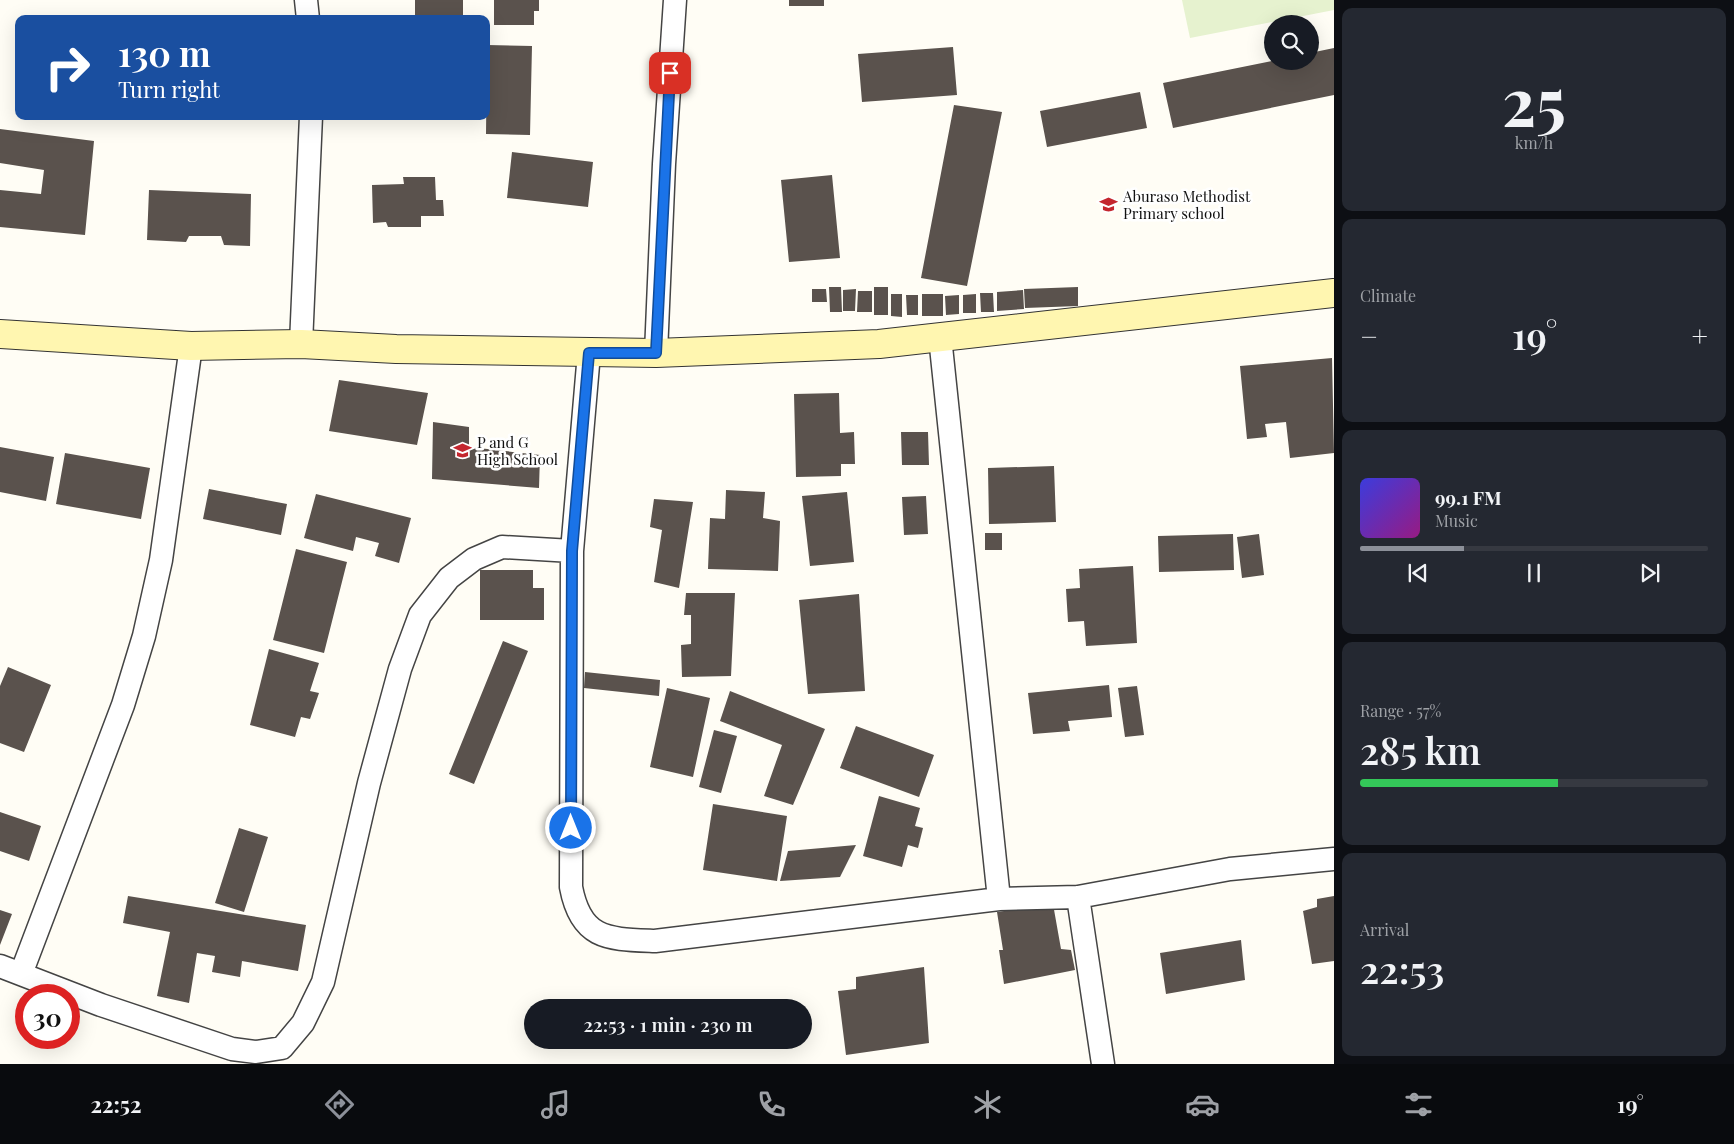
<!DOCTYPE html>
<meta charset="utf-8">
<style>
body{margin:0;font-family:"Playfair Display",serif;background:#242831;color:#f1f3f6;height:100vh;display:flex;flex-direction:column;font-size:19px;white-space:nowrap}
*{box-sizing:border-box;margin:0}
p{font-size:16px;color:#9ea1a6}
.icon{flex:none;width:28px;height:28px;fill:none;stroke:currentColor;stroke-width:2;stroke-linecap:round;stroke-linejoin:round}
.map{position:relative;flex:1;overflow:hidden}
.side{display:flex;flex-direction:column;gap:8px;padding:8px;background:#0d0f14;width:400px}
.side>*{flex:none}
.banner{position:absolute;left:15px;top:15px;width:475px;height:105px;border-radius:10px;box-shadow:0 5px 20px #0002;background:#1a4fa0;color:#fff;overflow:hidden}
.buttons{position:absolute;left:1264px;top:15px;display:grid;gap:10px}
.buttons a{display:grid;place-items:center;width:55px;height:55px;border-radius:50%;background:#171b24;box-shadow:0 5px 20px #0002;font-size:25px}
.speed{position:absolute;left:15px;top:984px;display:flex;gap:10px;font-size:25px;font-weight:700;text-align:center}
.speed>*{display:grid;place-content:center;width:65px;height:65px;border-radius:50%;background:#171b24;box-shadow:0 5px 20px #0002;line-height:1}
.speed .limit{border:8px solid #d22;background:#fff;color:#111}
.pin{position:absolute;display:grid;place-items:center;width:42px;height:42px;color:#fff;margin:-21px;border-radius:10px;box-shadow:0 2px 8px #0006}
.me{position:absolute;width:55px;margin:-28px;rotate:0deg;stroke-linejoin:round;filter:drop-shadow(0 0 4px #0008)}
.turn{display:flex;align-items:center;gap:18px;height:105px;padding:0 20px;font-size:22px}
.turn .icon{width:65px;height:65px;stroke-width:2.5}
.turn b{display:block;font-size:35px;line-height:42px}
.big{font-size:38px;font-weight:600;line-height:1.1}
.side .tile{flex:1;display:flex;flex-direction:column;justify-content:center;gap:8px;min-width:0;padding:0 18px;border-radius:10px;background:#242831}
.side .dial{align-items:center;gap:0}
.dial b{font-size:65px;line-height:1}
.song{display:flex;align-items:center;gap:15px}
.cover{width:60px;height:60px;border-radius:8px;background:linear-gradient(135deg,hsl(240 70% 55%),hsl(310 70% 35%))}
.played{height:5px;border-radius:2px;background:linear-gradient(90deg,#8c9099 30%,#363941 30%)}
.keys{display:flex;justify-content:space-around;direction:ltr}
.heat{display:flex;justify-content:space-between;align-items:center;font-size:28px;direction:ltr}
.charge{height:8px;border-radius:4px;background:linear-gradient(90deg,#34c759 57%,#363941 0)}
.trip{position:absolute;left:524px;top:999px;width:288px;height:50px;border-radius:25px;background:#171b24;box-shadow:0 5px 20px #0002;font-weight:600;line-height:50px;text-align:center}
.menu{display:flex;height:80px;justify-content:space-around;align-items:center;background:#090b0e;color:#9ea1a6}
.menu .icon{width:35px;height:35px}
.menu .active{color:#8c9099}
.menu b{font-size:22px;color:#f1f3f6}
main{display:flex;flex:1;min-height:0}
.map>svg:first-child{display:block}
</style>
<main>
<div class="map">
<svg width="1334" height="1064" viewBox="0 0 1334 1064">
<rect width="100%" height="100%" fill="#fffdf5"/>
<path fill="#e6f2cf" d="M1182 0H1334V10L1190 38Z"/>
<path fill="#5a524d" d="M415 0H463V19H415Z
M494 0H539V11H534V25H494Z
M789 0H824V6H789Z
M487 45 532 46 530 135 486 134Z
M953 47 957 95 862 102 858 54Z
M1334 48V95L1173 128 1163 83 1272 61H1310V53Z
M1140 92 1147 128 1047 147 1040 111Z
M954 105 1002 112 967 286 921 278Z
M159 116H211V118H159Z
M0 129 94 141 85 235 0 227V190L41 194 44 170 0 163Z
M512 152 593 162 588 207 507 198Z
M832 175 840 258 789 262 781 180Z
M403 177H435L436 200H443L444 216H421V227H388L386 222 373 223 372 185 404 184Z
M149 190 251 194 250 246 224 245 221 236H189L186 242 147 240Z
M829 287H841L842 312H830Z
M874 287H888V315H874Z
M1078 287V306L1025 308 1024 289Z
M812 289H826L827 302H812Z
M856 289 855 311H843V290Z
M1023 290 1024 309 997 311V292Z
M858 291H872V312H857Z
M980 293H993L994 312H981Z
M891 294H902V317L891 316Z
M922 294H943V316H922Z
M976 294V313H963V295Z
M906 295H918V315H907Z
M959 295V314L946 315 945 296Z
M1332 358 1334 453 1290 458 1286 422 1265 424 1267 437 1247 439 1240 366Z
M339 380 428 393 417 445 329 431Z
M839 393 840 433 854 432 855 464H841V476L796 477 794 394Z
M433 422 469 427V447L540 455 539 488 432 479Z
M901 432H928L929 465H902Z
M0 447 54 457 46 501 0 492Z
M65 453 150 468 141 519 56 504Z
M1054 466 1056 522 989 524 988 468Z
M209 489 287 504 281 535 203 519Z
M726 490 765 492 763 518 780 521 778 571 708 569 710 518 725 519Z
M847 492 854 562 810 566 802 496Z
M316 494 411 518 399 563 375 556 379 543 356 537 353 551 304 538Z
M926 496 928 534 904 535 902 497Z
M654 499 693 502 679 588 654 582 662 530 650 527Z
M985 533H1002V550H985Z
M1233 534 1234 570 1159 572 1158 536Z
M1259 534 1264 575 1242 578 1237 537Z
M296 549 347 562 324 653 273 640Z
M1133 566 1137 643 1086 646 1084 621 1068 622 1066 589 1080 588 1079 569Z
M480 570H533V588H544V620H480Z
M686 593H735L731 676 682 677 681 645 691 644V615H684Z
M859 594 865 691 808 694 799 600Z
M503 641 528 651 474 784 449 774Z
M269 649 319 663 310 691 319 693 310 719 301 717 295 737 250 725Z
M8 667 51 685 24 752 0 743V686Z
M585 672 660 680 659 696 584 688Z
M1109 685 1112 717 1068 721 1070 731 1033 734 1028 693Z
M1137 686 1144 735 1125 737 1118 688Z
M667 688 710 698 693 777 650 767Z
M730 691 825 729 793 805 764 796 782 745 720 721Z
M856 726 934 755 919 797 840 768Z
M714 730 737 736 721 793 699 787Z
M879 796 920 808 915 826 923 828 918 848 908 845 902 867 863 856Z
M713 804 787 816 777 881 703 870Z
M0 812 41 826 29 861 0 851Z
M239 828 268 837 244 912 215 903Z
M856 845 840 877 780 881 788 851Z
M128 896 306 925 298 971 242 961 240 977 212 972 215 956 197 953 189 1003 157 996 170 932 123 923Z
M1334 896V961L1312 964 1303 911 1317 907V899Z
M1053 904 1061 949 1071 950 1075 970 1004 984 999 950H1003L997 912Z
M0 910 12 914 0 945Z
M1241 940 1245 980 1166 994 1160 953Z
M924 967 929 1043 846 1055 838 991 856 989V977Z"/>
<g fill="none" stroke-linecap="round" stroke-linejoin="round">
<defs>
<path id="street" d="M306 0 308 19
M940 337 999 899
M301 344 311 116
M589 353 572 551 571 887C581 940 608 939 655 941L999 899 1078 897 1230 869 1334 859
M656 353 664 164 675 0
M1078 897 1103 1064
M0 966 101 1005 232 1049 256 1052 282 1048 303 1023 323 982 369 783 400 669 420 615 449 578 474 559 502 547 572 551
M21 974 123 705 144 636 161 560 191 346"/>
<path id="secondary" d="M0 334 191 346 301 344 396 349 656 353 879 344 1334 293"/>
</defs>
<use href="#street" stroke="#444" stroke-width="25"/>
<use href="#secondary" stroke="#333" stroke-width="30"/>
<use href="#street" stroke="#fff" stroke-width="22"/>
<use href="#secondary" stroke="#fff6b0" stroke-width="28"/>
</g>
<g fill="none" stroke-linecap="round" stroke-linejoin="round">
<defs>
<path id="route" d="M571 828 572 551 589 353H656L670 73"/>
</defs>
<use href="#route" stroke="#114b97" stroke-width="12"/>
<use href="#route" stroke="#1a73e8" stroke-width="9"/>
</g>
<defs>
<symbol id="school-bare" viewBox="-9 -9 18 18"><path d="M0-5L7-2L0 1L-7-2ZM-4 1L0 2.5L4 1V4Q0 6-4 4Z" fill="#c4262e" stroke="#fff" stroke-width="2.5" paint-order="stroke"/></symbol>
</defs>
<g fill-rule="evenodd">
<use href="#school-bare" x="1096" y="192" width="25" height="25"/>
<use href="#school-bare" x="450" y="438" width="25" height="25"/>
</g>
<g text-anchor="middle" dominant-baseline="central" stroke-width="5" stroke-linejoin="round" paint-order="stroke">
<g font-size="15" fill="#111" stroke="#fff" text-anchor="start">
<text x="1123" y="196">Aburaso Methodist<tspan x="1123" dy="17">Primary school</tspan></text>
<text x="477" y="442">P and G<tspan x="477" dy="17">High School</tspan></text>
</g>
</g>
</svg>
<div class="buttons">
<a><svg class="icon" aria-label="search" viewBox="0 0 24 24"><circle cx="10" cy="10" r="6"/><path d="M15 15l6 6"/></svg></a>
</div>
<div class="speed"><div class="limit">30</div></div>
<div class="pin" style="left:670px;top:73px;background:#d93025"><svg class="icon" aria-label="arrive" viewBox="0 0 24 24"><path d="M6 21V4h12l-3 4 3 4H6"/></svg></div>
<svg class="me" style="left:571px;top:828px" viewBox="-20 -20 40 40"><circle r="17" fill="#1a73e8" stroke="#fff" stroke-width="3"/><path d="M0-11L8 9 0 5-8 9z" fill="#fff"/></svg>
<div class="trip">22:53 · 1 min · 230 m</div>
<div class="banner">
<div class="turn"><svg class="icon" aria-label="right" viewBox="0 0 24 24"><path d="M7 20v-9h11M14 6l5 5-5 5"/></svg><div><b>130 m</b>Turn right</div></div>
</div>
</div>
<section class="side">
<div class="tile dial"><b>25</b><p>km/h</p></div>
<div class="tile"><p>Climate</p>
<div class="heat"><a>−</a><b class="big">19°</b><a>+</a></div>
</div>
<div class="tile">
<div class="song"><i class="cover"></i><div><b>99.1 FM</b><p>Music</p></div></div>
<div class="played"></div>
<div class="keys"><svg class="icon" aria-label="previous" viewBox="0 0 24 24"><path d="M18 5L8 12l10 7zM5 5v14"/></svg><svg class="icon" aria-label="pause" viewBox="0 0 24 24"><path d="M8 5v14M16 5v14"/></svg><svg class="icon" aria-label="next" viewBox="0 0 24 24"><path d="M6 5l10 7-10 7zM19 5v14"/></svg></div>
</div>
<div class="tile"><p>Range · 57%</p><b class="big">285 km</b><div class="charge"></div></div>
<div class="tile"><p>Arrival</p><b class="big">22:53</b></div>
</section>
</main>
<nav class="menu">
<b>22:52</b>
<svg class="icon active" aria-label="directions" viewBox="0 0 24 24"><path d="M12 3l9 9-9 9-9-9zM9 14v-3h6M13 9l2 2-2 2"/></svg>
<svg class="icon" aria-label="music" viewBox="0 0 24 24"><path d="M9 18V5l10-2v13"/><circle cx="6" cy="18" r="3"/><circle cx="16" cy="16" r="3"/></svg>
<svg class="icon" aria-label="phone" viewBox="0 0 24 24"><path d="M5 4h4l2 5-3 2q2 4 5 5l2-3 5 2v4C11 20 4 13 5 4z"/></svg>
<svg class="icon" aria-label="climate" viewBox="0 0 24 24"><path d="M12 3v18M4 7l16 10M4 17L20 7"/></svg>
<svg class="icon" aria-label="car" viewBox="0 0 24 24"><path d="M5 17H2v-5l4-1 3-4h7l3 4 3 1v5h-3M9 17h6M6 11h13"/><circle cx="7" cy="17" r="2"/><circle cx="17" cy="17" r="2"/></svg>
<svg class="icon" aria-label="filters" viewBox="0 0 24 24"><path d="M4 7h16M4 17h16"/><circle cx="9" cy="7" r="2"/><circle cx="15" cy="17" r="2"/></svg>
<b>19°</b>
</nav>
